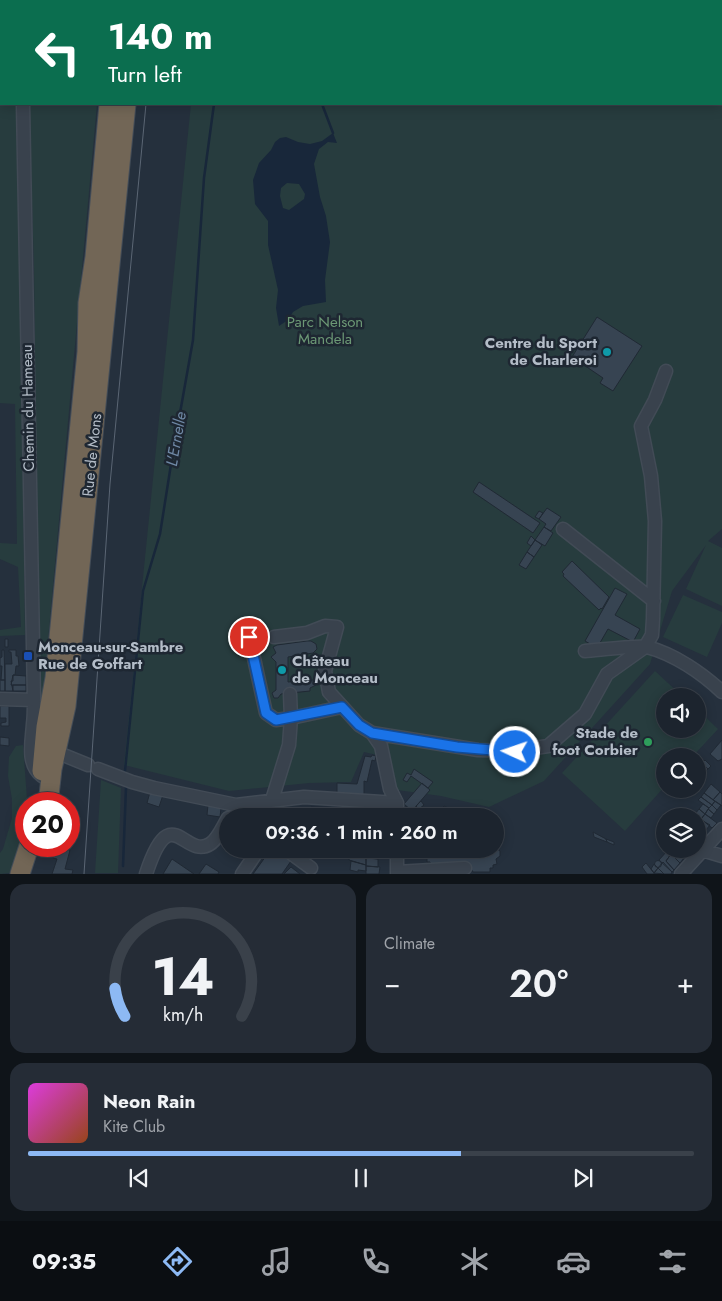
<!DOCTYPE html>
<meta charset="utf-8">
<style>
body{margin:0;font-family:Jost,sans-serif;background:#252c36;color:#f1f3f6;height:100vh;display:flex;flex-direction:column;font-size:19px;white-space:nowrap}
*{box-sizing:border-box;margin:0}
p{font-size:16px;color:#a0a4aa}
.icon{flex:none;width:28px;height:28px;fill:none;stroke:currentColor;stroke-width:2;stroke-linecap:round;stroke-linejoin:round}
.map{position:relative;height:874px;overflow:hidden}
.panel{display:flex;flex-direction:column;gap:10px;padding:10px;background:#0f1419;flex:1}
.panel>*{flex:none}
.banner{position:absolute;left:0px;top:0px;width:722px;height:105px;box-shadow:0 2px 12px #0003,0 0 0 1px #3a414a;background:#0b6e4f;color:#fff;overflow:hidden}
.fabs{position:absolute;left:656px;top:688px;display:grid;gap:10px}
.fabs a{display:grid;place-items:center;width:50px;height:50px;border-radius:50%;background:#1c242e;box-shadow:0 2px 12px #0003,0 0 0 1px #3a414a;font-size:25px}
.speed{position:absolute;left:15px;top:792px;display:flex;gap:10px;font-size:25px;font-weight:700;text-align:center}
.speed>*{display:grid;place-content:center;width:65px;height:65px;border-radius:50%;background:#1c242e;box-shadow:0 2px 12px #0003,0 0 0 1px #3a414a;line-height:1}
.speed .limit{border:8px solid #d22;background:#fff;color:#111}
.pin{position:absolute;display:grid;place-items:center;width:42px;height:42px;color:#fff;margin:-21px;border:2px solid #fff;border-radius:50%;box-shadow:0 1px 5px #0007}
.me{position:absolute;width:55px;margin:-28px;rotate:273deg;stroke-linejoin:round;filter:drop-shadow(0 0 4px #0008)}
.turn{display:flex;align-items:center;gap:18px;height:105px;padding:0 25px;font-size:22px}
.turn .icon{width:65px;height:65px;stroke-width:2.5}
.turn b{display:block;font-size:35px;line-height:42px}
.big{font-size:38px;font-weight:600;line-height:1.1}
.panel .card{flex:1;display:flex;flex-direction:column;justify-content:center;gap:8px;min-width:0;padding:0 18px;border-radius:15px;background:#252c36}
.panel .dial{align-items:center;gap:0}
.dial svg{height:130px;overflow:visible;fill:none;stroke:#3a414a;stroke-width:7;stroke-linecap:round;text-anchor:middle}
.dial text{fill:#f1f3f6;stroke:none}
.song{display:flex;align-items:center;gap:15px}
.cover{width:60px;height:60px;border-radius:8px;background:linear-gradient(135deg,hsl(300 70% 55%),hsl(20 70% 35%))}
.played{height:5px;border-radius:2px;background:linear-gradient(90deg,#8db9f4 65%,#3a414a 65%)}
.keys{display:flex;justify-content:space-around;direction:ltr}
.heat{display:flex;justify-content:space-between;align-items:center;font-size:28px;direction:ltr}
.panel .tiles{flex:1;display:grid;gap:10px;grid-template-columns:1fr 1fr}
.card:last-child{grid-column:span 2}
.trip{position:absolute;left:219px;top:808px;width:285px;height:50px;border-radius:25px;background:#1c242e;box-shadow:0 2px 12px #0003,0 0 0 1px #3a414a;font-weight:600;line-height:50px;text-align:center}
.dock{display:flex;height:80px;justify-content:space-around;align-items:center;background:#0b0e12;color:#a0a4aa}
.dock .icon{width:35px;height:35px}
.dock .current{color:#8db9f4}
.dock b{font-size:22px;color:#f1f3f6}
.map>svg:first-child{display:block}
</style>
<div class="map">
<svg width="722" height="874" viewBox="0 0 722 874">
<rect width="100%" height="100%" fill="#25303d"/>
<path fill="#273c3e" d="M0 0H16L1 1V104H18L25 635 0 636V630L21 627 18 567 0 559V543L17 544 15 404 0 403Z
M27 0H106V1Z
M202 0H722V529L708 541 722 548V606L686 589 706 545 672 591 650 664 544 781 489 807 441 796 390 789 377 755 364 752 351 782 309 783 229 791 124 765 191 104H721V1H202Z
M29 104H97L42 706H39L34 268Z
M683 595 722 612V623L707 657 663 637Z
M655 671 682 696H665V729H698V710L718 729 693 756H665V786L625 831 562 773Z
M23 745 27 799 25 824 16 860 9 873 0 874V853L3 849 12 818V799L8 776 9 757 16 746Z
M101 780 121 788 118 873H95Z"/>
<path fill="#18273a" fill-rule="evenodd" d="M333 133 337 143 328 142 319 149 314 164 320 197 326 216 330 242 325 280 326 302 303 306 293 312 288 320 279 326 276 308 278 290 268 245V221L255 204 253 180 259 163 271 150 275 142 280 138 286 137 298 142 310 144 322 141ZM287 183 299 184 305 194 304 199 289 210 283 208 280 196 281 188Z"/>
<g fill="none" stroke-linecap="round" stroke-linejoin="round">
<path stroke="#18273a" stroke-width="2.5" d="M227 0V1
M286 0V1
M322 104 333 133
M125 771 143 591 160 534 172 458 193 340 204 178 214 104
M123 866 126 787"/>
</g>
<path fill="#374452" stroke="#202934" d="M597 317 642 346 613 391 600 383 603 378 572 357Z
M479 482 540 523 533 533 473 492Z
M547 508 561 517 551 531 544 527 546 524 539 519Z
M539 511 543 513 539 519 535 517Z
M544 527 553 533 545 546 535 540Z
M531 536 535 540 531 546 527 543Z
M535 540 542 545 534 557 527 552Z
M527 552 534 557 526 569 519 565Z
M572 561 609 597 602 609 601 608 599 610 563 576 564 574 562 572Z
M615 588 627 594 615 615 640 629 633 642 608 629 597 648 585 641Z
M5 639H8V647H5Z
M307 641H311L316 644 317 649 313 653 288 657V682L313 680 315 682 316 685 310 688V691L281 694 278 698H274L272 693 276 690V662L271 657 276 653 273 647 277 645Z
M2 650H4L5 680H1L2 666H0V658L2 657Z
M9 650H16V656H18L19 666H16L15 675H13V681H11L13 691H5V664H12L11 652H9Z
M13 675 26 676V685H11Z
M0 680H5V691H0Z
M13 685H26V691H13Z
M0 706H9V726H1V723L6 722V718H0Z
M0 737 9 738V746L0 745Z
M722 740V759L718 761 710 754Z
M372 755 376 756 375 761 372 760 367 782 364 781V795H367H337V783L357 784 365 756 371 757Z
M705 760 711 766 708 769 702 763Z
M702 763 708 769 705 772 699 767Z
M699 767 705 772 698 781V768Z
M414 769 433 782 428 788 411 776 407 782 403 780 407 773 411 775Z
M422 783 430 790 412 811 404 804Z
M711 784 720 792 713 800 704 793Z
M668 789H677L673 794Z
M150 792 163 795 159 807 147 803Z
M720 792 722 794V806L713 800Z
M704 793 715 801 712 805 701 797Z
M701 797 712 805 709 808 698 800Z
M421 801 424 805 419 809 416 806Z
M715 801 721 805 717 810 712 805Z
M703 804 709 808 705 814 699 809Z
M208 805 221 808 220 817 207 815Z
M712 805 717 810 714 814 708 809Z
M444 806 448 808 443 816H437Z
M311 807 352 808V816H310Z
M352 808 358 810 357 816H352Z
M699 809 705 814 701 819 703 821 702 822 700 821 701 819 695 814Z
M708 809 714 814 711 818 705 814Z
M358 810 379 811V816H357Z
M705 814 717 823 712 828 701 819Z
M703 821 710 825 701 836 698 834V825L699 826Z
M593 832 606 839 607 842 594 837Z
M606 839 614 842V845L607 842Z
M495 843 497 845 496 848 500 851V856L496 859 497 864 493 865V868H490V872H473L471 869 431 866 430 862H427V849H495Z
M55 847 70 850 65 869 73 870 72 874H52L57 859 53 858Z
M356 852a4 4 0 1 1 8 0a4 4 0 1 1-8 0Z
M271 849H274L291 861 282 874H253Z
M363 849H378V859L363 857Z
M668 849H675L671 854 667 850Z
M675 849H683L688 853 684 858Z
M675 850 684 858 680 863 671 854Z
M667 851 671 854 666 861 674 870 672 872 659 860Z
M671 854 680 863 674 870 666 861Z
M359 855 366 858V865L349 860V856L358 857Z
M366 858 378 859V867L366 866Z
M172 859 194 874H163Z
M654.5 864a3.5 3.5 0 1 1 7 0a3.5 3.5 0 1 1-7 0Z
M351 861 366 865V871L358 870V872L350 870Z
M663 862 672 872 671 874H664L658 868Z
M646 863 654 873V874H647L642 867Z
M206 864 219 872 218 874H199Z
M654 864 658 868 654 873 651 869Z
M366 866 380 867 379 874H366Z
M291 867 300 874H284Z
M658 868 664 874 654 873Z"/>
<g fill="none" stroke-linecap="round" stroke-linejoin="round">
<defs>
<path id="minor" d="M21 0V1
M23 104 34 700C34 708 34 716 33 724 32 741 26 764 42 776
M563 529 654 601
M248 631 266 713 276 720 291 718 289 745 272 800 270 816
M274 637 307 633 325 626 337 627 325 671 329 692 359 725 372 733 381 746 390 789 397 803V816
M585 651C599 650 636 645 647 647 674 654 702 673 722 692
M290 694 291 718 342 707
M0 699 34 700
M372 733 478 750 515 751 548 746 585 714 607 674 645 647 652 635 653 619 655 521 651 476 641 426 655 400 666 371
M50 747 56 752 88 765
M98 769 132 782 154 788 236 805 304 797 397 803
M285 849 311 868
M397 849V874
M702 850 722 856
M397 872 465 868
M146 874C171 797 184 860 210 844 218 839 223 826 228 818
M242 874 259 849
M681 874 722 829"/>
<path id="highway" d="M119 1V0
M136 1V0
M42 771 46 727 55 678 87 352 88 303 95 257 109 104
M48 804 52 769 66 706 126 104
M20 874 29 846"/>
</defs>
<use href="#minor" stroke="#424b56" stroke-width="15"/>
<use href="#highway" stroke="#444d58" stroke-width="21"/>
<use href="#minor" stroke="#39424d" stroke-width="12"/>
<use href="#highway" stroke="#726656" stroke-width="19"/>
<path stroke="#5b6674" stroke-width="1" d="M156 1V0
M84 874 110 484 146 104"/>
</g>
<g fill="none" stroke-linecap="round" stroke-linejoin="round">
<defs>
<path id="route" d="M249 637 266 713 276 720 342 707 359 725 372 733 457 747 515 752"/>
</defs>
<use href="#route" stroke="#114b97" stroke-width="12"/>
<use href="#route" stroke="#1a73e8" stroke-width="9"/>
</g>
<g fill="#0f9aa8" stroke="#1e2732" stroke-width="2">
<circle cx="607" cy="352" r="5"/>
<circle cx="282" cy="670" r="5"/>
</g>
<rect fill="#1a4fb4" stroke="#1e2732" stroke-width="2" x="23" y="651" width="10" height="10" rx="2.5"/>
<circle fill="#2e9e5b" stroke="#1e2732" stroke-width="2" cx="648" cy="742" r="5"/>
<g text-anchor="middle" dominant-baseline="central" stroke-width="5" stroke-linejoin="round" paint-order="stroke">
<g font-size="15" fill="#6c9875" stroke="#1e2732">
<text x="325" y="322">Parc Nelson<tspan x="325" dy="17">Mandela</tspan></text>
</g>
<g font-size="15" font-weight="bold" fill="#b4bdc8" stroke="#1e2732" text-anchor="end">
<text x="597" y="343">Centre du Sport<tspan x="597" dy="17">de Charleroi</tspan></text>
<text x="38" y="647" text-anchor="start">Monceau-sur-Sambre<tspan x="38" dy="17">Rue de Goffart</tspan></text>
<text x="292" y="661" text-anchor="start">Château<tspan x="292" dy="17">de Monceau</tspan></text>
<text x="638" y="733">Stade de<tspan x="638" dy="17">foot Corbier</tspan></text>
</g>
<g font-size="15" fill="#b4bdc8" stroke="#1e2732">
<text transform="translate(28 408) rotate(-91)">Chemin du Hameau</text>
<text transform="translate(92 455) rotate(-84)">Rue de Mons</text>
</g>
<g font-size="16" font-style="italic" fill="#6f88a5" stroke="#1e2732">
<text transform="translate(176 439) rotate(-80)">L'Ernelle</text>
</g>
</g>
</svg>
<div class="fabs">
<a><svg class="icon" aria-label="sound" viewBox="0 0 24 24"><path d="M4 9h4l5-4v14l-5-4H4zM17 9q2 3 0 6"/></svg></a>
<a><svg class="icon" aria-label="search" viewBox="0 0 24 24"><circle cx="10" cy="10" r="6"/><path d="M15 15l6 6"/></svg></a>
<a><svg class="icon" aria-label="layers" viewBox="0 0 24 24"><path d="M12 4l9 5-9 5-9-5zM3 14l9 5 9-5"/></svg></a>
</div>
<div class="speed"><div class="limit">20</div></div>
<div class="pin" style="left:249px;top:637px;background:#d93025"><svg class="icon" aria-label="arrive" viewBox="0 0 24 24"><path d="M6 21V4h12l-3 4 3 4H6"/></svg></div>
<svg class="me" style="left:515px;top:752px" viewBox="-20 -20 40 40"><circle r="17" fill="#1a73e8" stroke="#fff" stroke-width="3"/><path d="M0-11L8 9 0 5-8 9z" fill="#fff"/></svg>
<div class="trip">09:36 · 1 min · 260 m</div>
<div class="banner">
<div class="turn"><svg class="icon" aria-label="left" viewBox="0 0 24 24"><path d="M17 20v-9H6M10 6l-5 5 5 5"/></svg><div><b>140 m</b>Turn left</div></div>
</div>
</div>
<section class="panel">
<div class="tiles">
<div class="card dial"><svg viewBox="0 0 100 80">
<path d="M14 69A42 42 0 1 1 86 69"/>
<path d="M14 69A42 42 0 0 1 8 52" stroke="#8db9f4"/>
<text x="50" y="56" font-size="32" font-weight="700">14</text>
<text x="50" y="72" font-size="11">km/h</text>
</svg></div>
<div class="card"><p>Climate</p>
<div class="heat"><a>−</a><b class="big">20°</b><a>+</a></div>
</div>
<div class="card">
<div class="song"><i class="cover"></i><div><b>Neon Rain</b><p>Kite Club</p></div></div>
<div class="played"></div>
<div class="keys"><svg class="icon" aria-label="previous" viewBox="0 0 24 24"><path d="M18 5L8 12l10 7zM5 5v14"/></svg><svg class="icon" aria-label="pause" viewBox="0 0 24 24"><path d="M8 5v14M16 5v14"/></svg><svg class="icon" aria-label="next" viewBox="0 0 24 24"><path d="M6 5l10 7-10 7zM19 5v14"/></svg></div>
</div>
</div>
</section>
<nav class="dock">
<b>09:35</b>
<svg class="icon current" aria-label="directions" viewBox="0 0 24 24"><path d="M12 3l9 9-9 9-9-9zM9 14v-3h6M13 9l2 2-2 2"/></svg>
<svg class="icon" aria-label="music" viewBox="0 0 24 24"><path d="M9 18V5l10-2v13"/><circle cx="6" cy="18" r="3"/><circle cx="16" cy="16" r="3"/></svg>
<svg class="icon" aria-label="phone" viewBox="0 0 24 24"><path d="M5 4h4l2 5-3 2q2 4 5 5l2-3 5 2v4C11 20 4 13 5 4z"/></svg>
<svg class="icon" aria-label="climate" viewBox="0 0 24 24"><path d="M12 3v18M4 7l16 10M4 17L20 7"/></svg>
<svg class="icon" aria-label="car" viewBox="0 0 24 24"><path d="M5 17H2v-5l4-1 3-4h7l3 4 3 1v5h-3M9 17h6M6 11h13"/><circle cx="7" cy="17" r="2"/><circle cx="17" cy="17" r="2"/></svg>
<svg class="icon" aria-label="filters" viewBox="0 0 24 24"><path d="M4 7h16M4 17h16"/><circle cx="9" cy="7" r="2"/><circle cx="15" cy="17" r="2"/></svg>
</nav>
